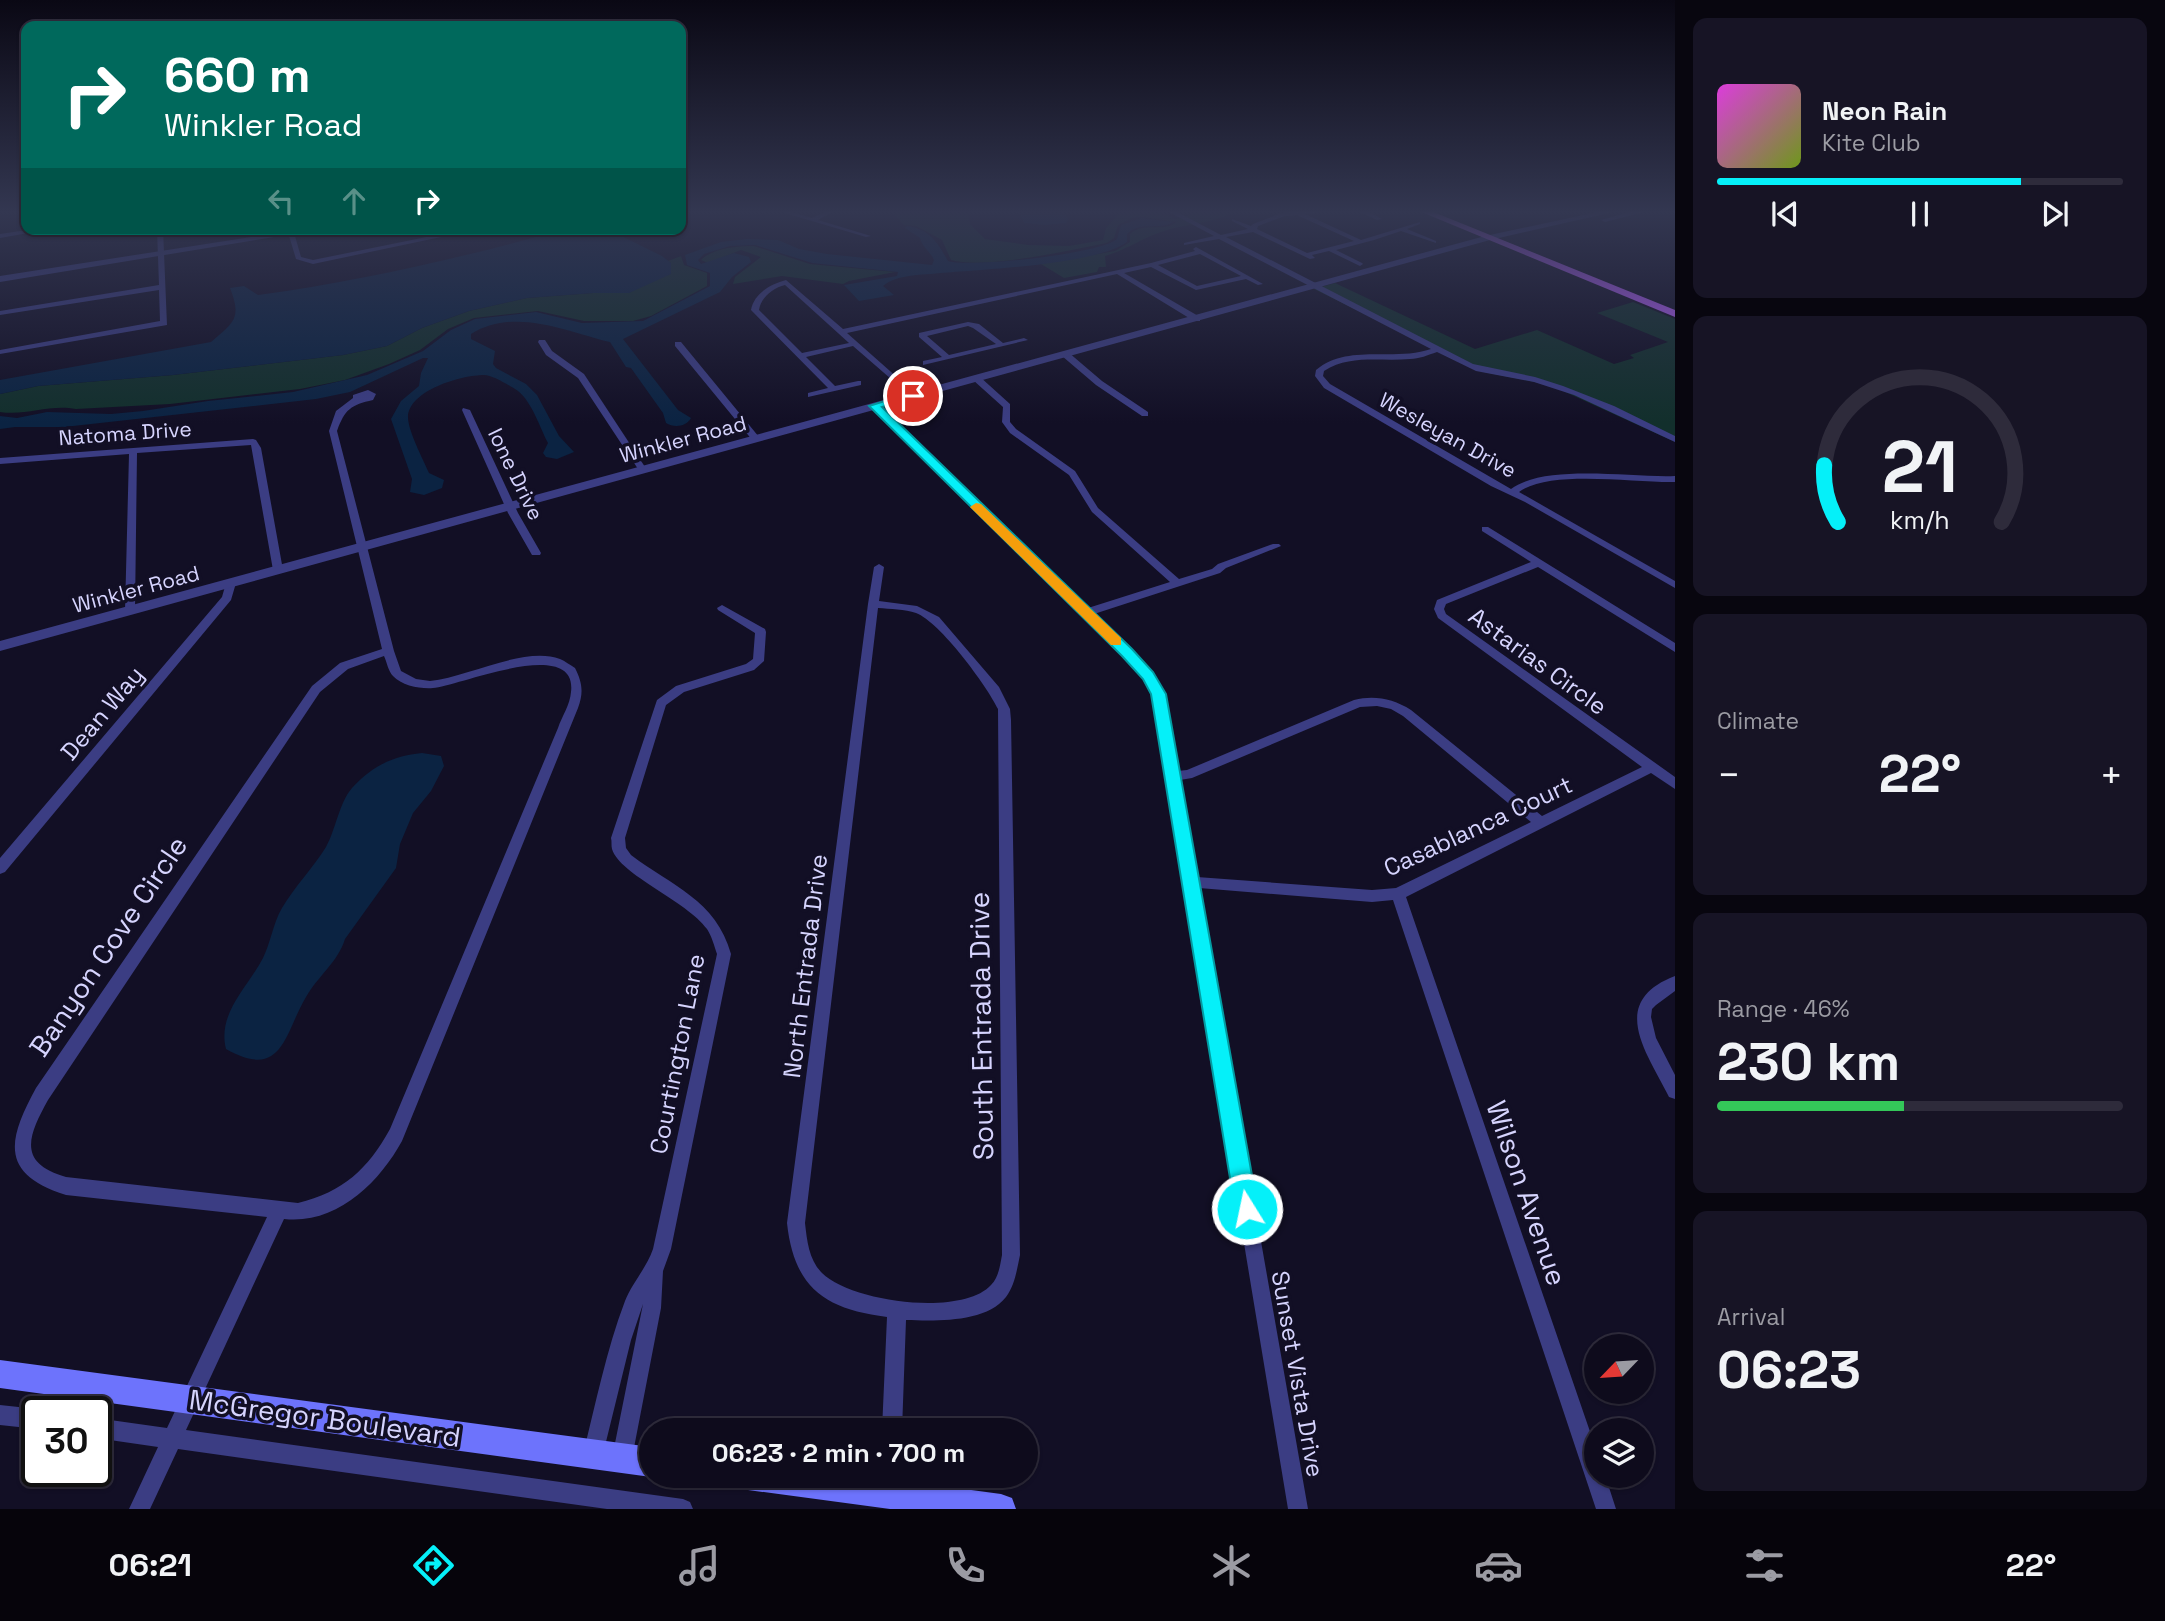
<!DOCTYPE html>
<meta charset="utf-8">
<style>
body{margin:0;font-family:"Space Grotesk",sans-serif;background:#171425;color:#f1f3f6;height:100vh;display:flex;flex-direction:column;font-size:26px;white-space:nowrap}
*{box-sizing:border-box;margin:0}
p{font-size:23px;color:#9b9ba3}
.icon{flex:none;width:38px;height:38px;fill:none;stroke:currentColor;stroke-width:2;stroke-linecap:round;stroke-linejoin:round}
.map{position:relative;flex:1;overflow:hidden}
.panel{display:flex;flex-direction:column;gap:18px;padding:18px;background:#08060f;width:490px}
.panel>*{flex:none}
.top-card{position:absolute;left:21px;top:21px;width:665px;height:214px;border-radius:14px;box-shadow:0 2px 5px #0004,0 0 0 2px #2e2b3b;background:#00695c;color:#fff;overflow:hidden}
.needle{width:46px;rotate:245deg}
.tools{position:absolute;left:1584px;top:1334px;display:grid;gap:14px}
.tools a{display:grid;place-items:center;width:70px;height:70px;border-radius:50%;background:#0e0b1c;box-shadow:0 2px 5px #0004,0 0 0 2px #2e2b3b;font-size:35px}
.speed{position:absolute;left:21px;top:1396px;display:flex;gap:14px;font-size:35px;font-weight:700;text-align:center}
.speed>*{display:grid;place-content:center;width:91px;height:91px;border-radius:50%;background:#0e0b1c;box-shadow:0 2px 5px #0004,0 0 0 2px #2e2b3b;line-height:1}
.speed .limit{border:4px solid #111;border-radius:10px;background:#fff;color:#111}
.pin{position:absolute;display:grid;place-items:center;width:60px;height:60px;color:#fff;margin:-30px;border:4px solid #fff;border-radius:50%;box-shadow:0 2px 7px #0007}
.me{position:absolute;width:77px;margin:-38px;rotate:350deg;stroke-linejoin:round;filter:drop-shadow(0 0 5px #0008)}
.turn{display:flex;align-items:center;gap:24px;height:147px;padding:0 28px;font-size:32px}
.turn .icon{width:91px;height:91px;stroke-width:2.5}
.turn b{display:block;font-size:49px;line-height:60px}
.lanes{display:flex;align-items:center;height:66px;padding:0 28px;background:#0003;justify-content:center;gap:35px;direction:ltr}
.lanes .off{opacity:.35}
.big{font-size:52px;font-weight:700;line-height:1.1}
.panel .card{flex:1;display:flex;flex-direction:column;justify-content:center;gap:10px;min-width:0;padding:0 24px;border-radius:14px;background:#171425}
.panel .dial{align-items:center;gap:0}
.dial svg{height:182px;overflow:visible;fill:none;stroke:#2e2b3b;stroke-width:7;stroke-linecap:round;text-anchor:middle}
.dial text{fill:#f1f3f6;stroke:none}
.song{display:flex;align-items:center;gap:21px}
.cover{width:84px;height:84px;border-radius:10px;background:linear-gradient(135deg,hsl(300 70% 55%),hsl(80 70% 35%))}
.played{height:7px;border-radius:4px;background:linear-gradient(90deg,#05f0f9 75%,#2e2b3b 75%)}
.keys{display:flex;justify-content:space-around;direction:ltr}
.heat{display:flex;justify-content:space-between;align-items:center;font-size:38px;direction:ltr}
.charge{height:10px;border-radius:5px;background:linear-gradient(90deg,#34c759 46%,#2e2b3b 0)}
.trip{position:absolute;left:639px;top:1418px;width:399px;height:70px;border-radius:35px;background:#0e0b1c;box-shadow:0 2px 5px #0004,0 0 0 2px #2e2b3b;font-weight:700;line-height:70px;text-align:center}
.tabs{display:flex;height:112px;justify-content:space-around;align-items:center;background:#06040b;color:#9b9ba3}
.tabs .icon{width:49px;height:49px}
.tabs .active{color:#05f0f9}
.tabs b{font-size:32px;color:#f1f3f6}
main{display:flex;flex:1;min-height:0}
.map>svg:first-child{display:block}
</style>
<main>
<div class="map">
<svg width="1675" height="1509" viewBox="0 0 1675 1509">
<rect width="100%" height="100%" fill="#120f25"/>
<path fill="#122f2c" d="M891 211H968L970 224 985 239 1028 245 1069 246 1103 240 1106 228 1121 211H1159L1176 219 1202 211H1237C1213 224 1187 223 1161 232 1141 239 1126 250 1105 256L1106 267H1099L1097 272 1064 278 1041 264 1115 251 1130 242V234C1143 221 1164 233 1176 222L1143 217 1132 218 1118 225 1114 238 1107 243C1070 250 985 270 951 260L942 240 916 226 904 225Z
M754 246 810 264 895 272 849 281 843 284 782 276 733 284 735 277 761 257 741 250 708 263 701 260C713 248 737 246 754 246Z
M681 256 684 265 707 273V286L651 316 633 321H584L538 311 474 318 448 329 420 350 389 364 345 380 300 389 170 404 76 409C49 404 27 416 0 412V394L38 386 173 375 343 355 387 346 422 328 469 311 527 298 593 293H629L671 263 668 261Z
M1335 283 1475 349 1537 330 1614 364 1634 358 1630 355 1668 342 1597 313 1633 302 1675 319V442L1550 385 1483 372 1314 289Z"/>
<path fill="#0b2342" d="M1019 211H1064L1068 219 1066 223 1045 225 1024 223Z
M1142 218 1173 222C1160 231 1141 220 1127 234V242C1098 264 981 270 941 273 923 275 897 274 883 286L894 295 859 301 844 285 897 276 898 272 812 263 755 245 730 246 704 254 698 260 701 264 734 253 749 257 751 262 732 277 720 292 623 339 678 410 691 418C686 427 674 428 666 423L663 413 631 368 626 367 610 342C565 331 515 307 471 334V339L495 351 493 364 496 368 526 384 537 395 559 436 574 452 557 459 546 457 543 453 548 443C540 428 532 402 518 391 510 386 493 375 484 375 462 375 409 390 408 417 408 431 423 459 429 473L444 480 442 488 424 495 410 492 412 479 391 419 401 401 419 386 421 373 428 358H423L350 392 316 399 64 427H15L0 429V416L17 418 47 412 111 414 143 411 208 401 293 392 367 375 423 351 451 330 475 319 536 312 582 323 643 321 710 286V273L687 265 685 255 721 242 747 239 778 240 799 249 827 254 932 265 934 260C930 251 922 247 920 238L905 228 907 226C930 229 938 243 948 261 971 268 1100 254 1117 239L1121 225Z
M566 229H607L662 256 671 263V274L629 293H593L527 298 469 311 422 328 387 346 343 355 173 375 38 386 0 394V380L211 342C234 322 242 319 230 288L244 286 258 295C362 281 464 257 566 229Z
M422 753 441 756 444 766 431 791 413 813 400 844 396 868 345 939C338 962 318 976 306 997 284 1034 283 1081 226 1049 217 1013 248 987 263 958 271 942 273 923 282 908 295 886 313 868 326 847 336 829 339 803 352 788 372 766 393 756 422 753Z"/>
<g fill="none" stroke-linecap="round" stroke-linejoin="round">
<path fill="#3b3d83" fill-rule="evenodd" d="M778 211H788L812 218 826 211H834L818 220 871 236 866 237Z
M1167 211H1175L1221 235 1248 229 1232 221V219L1251 226 1253 224 1284 212 1333 211 1305 214 1361 240 1420 222V224L1407 229 1436 241V243L1401 231 1374 240 1336 250 1362 263 1363 264 1360 266 1329 251 1312 255 1315 258 1310 259 1253 232 1226 237 1473 364 1535 377 1563 386 1614 406 1675 436V442L1574 395 1534 382 1476 371 1437 352C1428 355 1419 359 1410 359 1380 362 1351 354 1324 371L1323 376 1330 384 1511 489C1546 463 1632 478 1675 476V482C1636 483 1549 469 1519 492L1675 581V588L1525 502 1491 486 1324 388 1315 376 1316 370C1348 343 1394 362 1431 349L1219 239 1184 245V243L1214 236ZM1298 215 1299 216 1354 241 1307 253 1257 229 1258 226 1285 216Z
M1358 211H1367L1382 219 1377 220Z
M34 229H51L0 238V234Z
M157 229H163L167 325 0 354V350L160 321 159 290 0 315V311L159 285Z
M287 229H293L301 257 313 260 466 229H479L313 264 296 259Z
M1196 247 1263 284 1258 285 1246 279 1196 290 1151 267 1124 273 1200 317V321H1194L1117 274 847 333 916 394 917 396 913 398 853 346 806 357 835 386 858 381H861V385L808 397V393L828 388 751 310C754 293 771 284 786 280L843 329 1151 263 1195 251 1193 249ZM1200 254 1241 276 1197 286 1158 265ZM785 285 849 343 802 353 759 310C761 297 773 288 785 285Z
M968 322 979 324 1003 343 1024 338 1028 340 923 365V361L942 357 919 337V333ZM968 326 973 328 996 344 949 355 927 336Z
M539 340H545L552 351 584 374 647 470 646 472H640L578 378 546 355 538 342Z
M675 342H681L759 437V441H753L675 346Z
M1062 352H1068L1102 381 1148 412V416H1142L1096 385 1062 356Z
M973 376H979L1010 404V422L1016 429 1075 471 1098 508 1179 579 1212 569 1218 564 1273 544H1279L1281 546 1226 568 1220 573 1094 614 1152 673 1165 694 1178 771 1187 770 1354 700C1375 695 1393 699 1411 710L1542 816 1642 767 1438 618 1434 609 1437 600 1531 562 1482 531V527H1488L1675 643V652L1538 567 1446 604 1444 609 1446 614 1675 777V789L1651 773 1406 897 1596 1449V1475H1605L1616 1509H1596L1393 900 1372 902 1199 888 1308 1509H1288L1153 694 1144 679 1123 655 871 406 878 404 1088 608 1170 582 1092 512 1069 475 1010 433 1002 422 1003 407 973 380ZM1377 706 1391 709 1403 716 1531 822 1396 888 1372 890 1197 877 1180 780 1192 778 1360 707Z
M368 390 376 394 373 400C351 405 345 409 337 431L394 651 401 671 416 679 430 681C468 677 524 646 560 659 565 661 570 665 575 668 582 682 584 692 578 708L402 1141C379 1183 336 1225 284 1219L186 1430 683 1499 690 1502 693 1509H607L178 1449 150 1509H129L158 1447 96 1438V1418L167 1428 267 1217 66 1195C0 1174 7 1141 36 1088L312 686 340 663 382 649 329 431 336 411 353 398V395ZM384 656C387 662 388 671 393 676 402 686 421 689 433 688 458 686 578 635 571 692 570 705 562 716 558 728L390 1129C368 1169 343 1192 298 1203L66 1177C17 1163 28 1136 48 1100L320 692 348 669Z
M463 408 470 410 518 513 541 553 540 555H532L508 513 462 410Z
M253 439 256 440 261 448 283 570 282 572 278 573 273 570 251 445 137 453 135 611 130 614 125 611 129 454 0 464V458Z
M879 564 884 567 879 601 917 606 939 617 999 687 1010 709 1011 720 1020 1255C1017 1269 1015 1285 1006 1297 986 1323 935 1321 906 1320L902 1430H882L887 1317C825 1309 794 1288 787 1223L868 604 874 567ZM878 608C890 609 905 609 916 613 940 622 987 686 998 709L1002 1255C1000 1265 999 1277 991 1285 962 1317 851 1302 822 1273 809 1260 807 1241 805 1223Z
M231 580 236 583 231 600 5 872 0 874V858L222 597 226 583Z
M722 605 765 629 766 632 764 661 754 670 684 692 666 705 625 838 626 848 631 855C672 886 716 900 731 954L671 1249 663 1271 661 1308 632 1458 629 1465 622 1468 615 1465 612 1458 643 1304 631 1340 603 1454 600 1461 593 1464 586 1461 583 1454C596 1403 606 1351 625 1301 632 1283 646 1269 653 1249L717 954C714 945 712 937 707 929 687 901 620 875 612 849 611 845 612 842 611 838L657 700 676 686 746 664 753 659 755 633 718 610 717 608Z
M1675 976V991L1656 1005 1652 1009 1651 1017 1656 1038 1675 1075V1099L1669 1097C1647 1053 1607 1002 1675 976Z
M0 1405 37 1409 44 1412H37V1429L0 1425Z"/>
<path fill="#3b3d83" fill-rule="evenodd" d="M1602 211H1618L1490 240 0 651V641L1485 236Z
M1633 211H1648L1605 222 1601 220Z
M302 229H323L0 282V276Z"/>
<path fill="#6d73fc" fill-rule="evenodd" d="M0 1360 651 1447V1475H654L651 1477 0 1388Z
M733 1475H860L1001 1494 1012 1498 1016 1509H890L748 1490 738 1485Z"/>
<path fill="#b65efb" fill-rule="evenodd" d="M1419 211H1431L1675 310V317Z"/>
</g>
<linearGradient id="sky" x2="0" y2="1"><stop stop-color="#0a0814"/><stop offset="0.5" stop-color="#333751"/><stop offset="1" stop-color="#333751" stop-opacity="0"/></linearGradient>
<rect width="1675" height="423" fill="url(#sky)"/>
<path fill="#05f0f9" stroke="#039ca2" stroke-width="2" d="M913 392 918 396 917 398 882 407 1132 649 1153 672 1166 694 1258 1209 1255 1217 1247 1221 1239 1217 1235 1209 1151 694 1143 679 1122 656 869 406Z"/>
<path fill="#f59e0b" d="M976 503 981 504 1121 638V645H1111L972 509 970 507Z"/>
<g text-anchor="middle" dominant-baseline="central" stroke-width="7" stroke-linejoin="round" paint-order="stroke">
<g font-size="21" fill="#d6d4fe" stroke="#120f25">
<text transform="translate(125 433) rotate(-4)">Natoma Drive</text>
<text transform="translate(1448 435) rotate(29)">Wesleyan Drive</text>
<text transform="translate(683 439) rotate(-15)">Winkler Road</text>
<text transform="translate(516 474) rotate(64)">Ione Drive</text>
<text transform="translate(136 589) rotate(-15)">Winkler Road</text>
</g>
<g font-size="24" fill="#d6d4fe" stroke="#120f25">
<text transform="translate(1538 661) rotate(36)">Astarias Circle</text>
<text transform="translate(102 713) rotate(-50)">Dean Way</text>
<text transform="translate(1478 826) rotate(-25)">Casablanca Court</text>
<text transform="translate(805 966) rotate(-83)">North Entrada Drive</text>
<text transform="translate(677 1054) rotate(-79)">Courtington Lane</text>
<text transform="translate(1298 1374) rotate(80)">Sunset Vista Drive</text>
</g>
<g font-size="28" fill="#d6d4fe" stroke="#120f25">
<text transform="translate(108 946) rotate(-56)">Banyon Cove Circle</text>
<text transform="translate(981 1026) rotate(-91)">South Entrada Drive</text>
<text transform="translate(1527 1193) rotate(71)">Wilson Avenue</text>
<text transform="translate(325 1418) rotate(8)">McGregor Boulevard</text>
</g>
</g>
</svg>
<div class="tools">
<a><svg class="needle" viewBox="-14 -14 28 28"><path d="M0-13l5 13h-10z" fill="#e53935"/><path d="M0 13l5-13h-10z" fill="#9b9ba3"/></svg></a>
<a><svg class="icon" aria-label="layers" viewBox="0 0 24 24"><path d="M12 4l9 5-9 5-9-5zM3 14l9 5 9-5"/></svg></a>
</div>
<div class="speed"><div class="limit">30</div></div>
<div class="pin" style="left:913px;top:396px;background:#d93025"><svg class="icon" aria-label="arrive" viewBox="0 0 24 24"><path d="M6 21V4h12l-3 4 3 4H6"/></svg></div>
<svg class="me" style="left:1247px;top:1209px" viewBox="-20 -20 40 40"><circle r="17" fill="#05f0f9" stroke="#fff" stroke-width="3"/><path d="M0-11L8 9 0 5-8 9z" fill="#fff"/></svg>
<div class="trip">06:23 · 2 min · 700 m</div>
<div class="top-card">
<div class="turn"><svg class="icon" aria-label="right" viewBox="0 0 24 24"><path d="M7 20v-9h11M14 6l5 5-5 5"/></svg><div><b>660 m</b>Winkler Road</div></div>
<div class="lanes"><svg class="icon off" aria-label="left" viewBox="0 0 24 24"><path d="M17 20v-9H6M10 6l-5 5 5 5"/></svg><svg class="icon off" aria-label="ahead" viewBox="0 0 24 24"><path d="M12 20V5M6 11l6-6 6 6"/></svg><svg class="icon" aria-label="right" viewBox="0 0 24 24"><path d="M7 20v-9h11M14 6l5 5-5 5"/></svg></div>
</div>
</div>
<section class="panel">
<div class="card">
<div class="song"><i class="cover"></i><div><b>Neon Rain</b><p>Kite Club</p></div></div>
<div class="played"></div>
<div class="keys"><svg class="icon" aria-label="previous" viewBox="0 0 24 24"><path d="M18 5L8 12l10 7zM5 5v14"/></svg><svg class="icon" aria-label="pause" viewBox="0 0 24 24"><path d="M8 5v14M16 5v14"/></svg><svg class="icon" aria-label="next" viewBox="0 0 24 24"><path d="M6 5l10 7-10 7zM19 5v14"/></svg></div>
</div>
<div class="card dial"><svg viewBox="0 0 100 80">
<path d="M14 69A42 42 0 1 1 86 69"/>
<path d="M14 69A42 42 0 0 1 8 44" stroke="#05f0f9"/>
<text x="50" y="56" font-size="32" font-weight="700">21</text>
<text x="50" y="72" font-size="11">km/h</text>
</svg></div>
<div class="card"><p>Climate</p>
<div class="heat"><a>−</a><b class="big">22°</b><a>+</a></div>
</div>
<div class="card"><p>Range · 46%</p><b class="big">230 km</b><div class="charge"></div></div>
<div class="card"><p>Arrival</p><b class="big">06:23</b></div>
</section>
</main>
<nav class="tabs">
<b>06:21</b>
<svg class="icon active" aria-label="directions" viewBox="0 0 24 24"><path d="M12 3l9 9-9 9-9-9zM9 14v-3h6M13 9l2 2-2 2"/></svg>
<svg class="icon" aria-label="music" viewBox="0 0 24 24"><path d="M9 18V5l10-2v13"/><circle cx="6" cy="18" r="3"/><circle cx="16" cy="16" r="3"/></svg>
<svg class="icon" aria-label="phone" viewBox="0 0 24 24"><path d="M5 4h4l2 5-3 2q2 4 5 5l2-3 5 2v4C11 20 4 13 5 4z"/></svg>
<svg class="icon" aria-label="climate" viewBox="0 0 24 24"><path d="M12 3v18M4 7l16 10M4 17L20 7"/></svg>
<svg class="icon" aria-label="car" viewBox="0 0 24 24"><path d="M5 17H2v-5l4-1 3-4h7l3 4 3 1v5h-3M9 17h6M6 11h13"/><circle cx="7" cy="17" r="2"/><circle cx="17" cy="17" r="2"/></svg>
<svg class="icon" aria-label="filters" viewBox="0 0 24 24"><path d="M4 7h16M4 17h16"/><circle cx="9" cy="7" r="2"/><circle cx="15" cy="17" r="2"/></svg>
<b>22°</b>
</nav>
